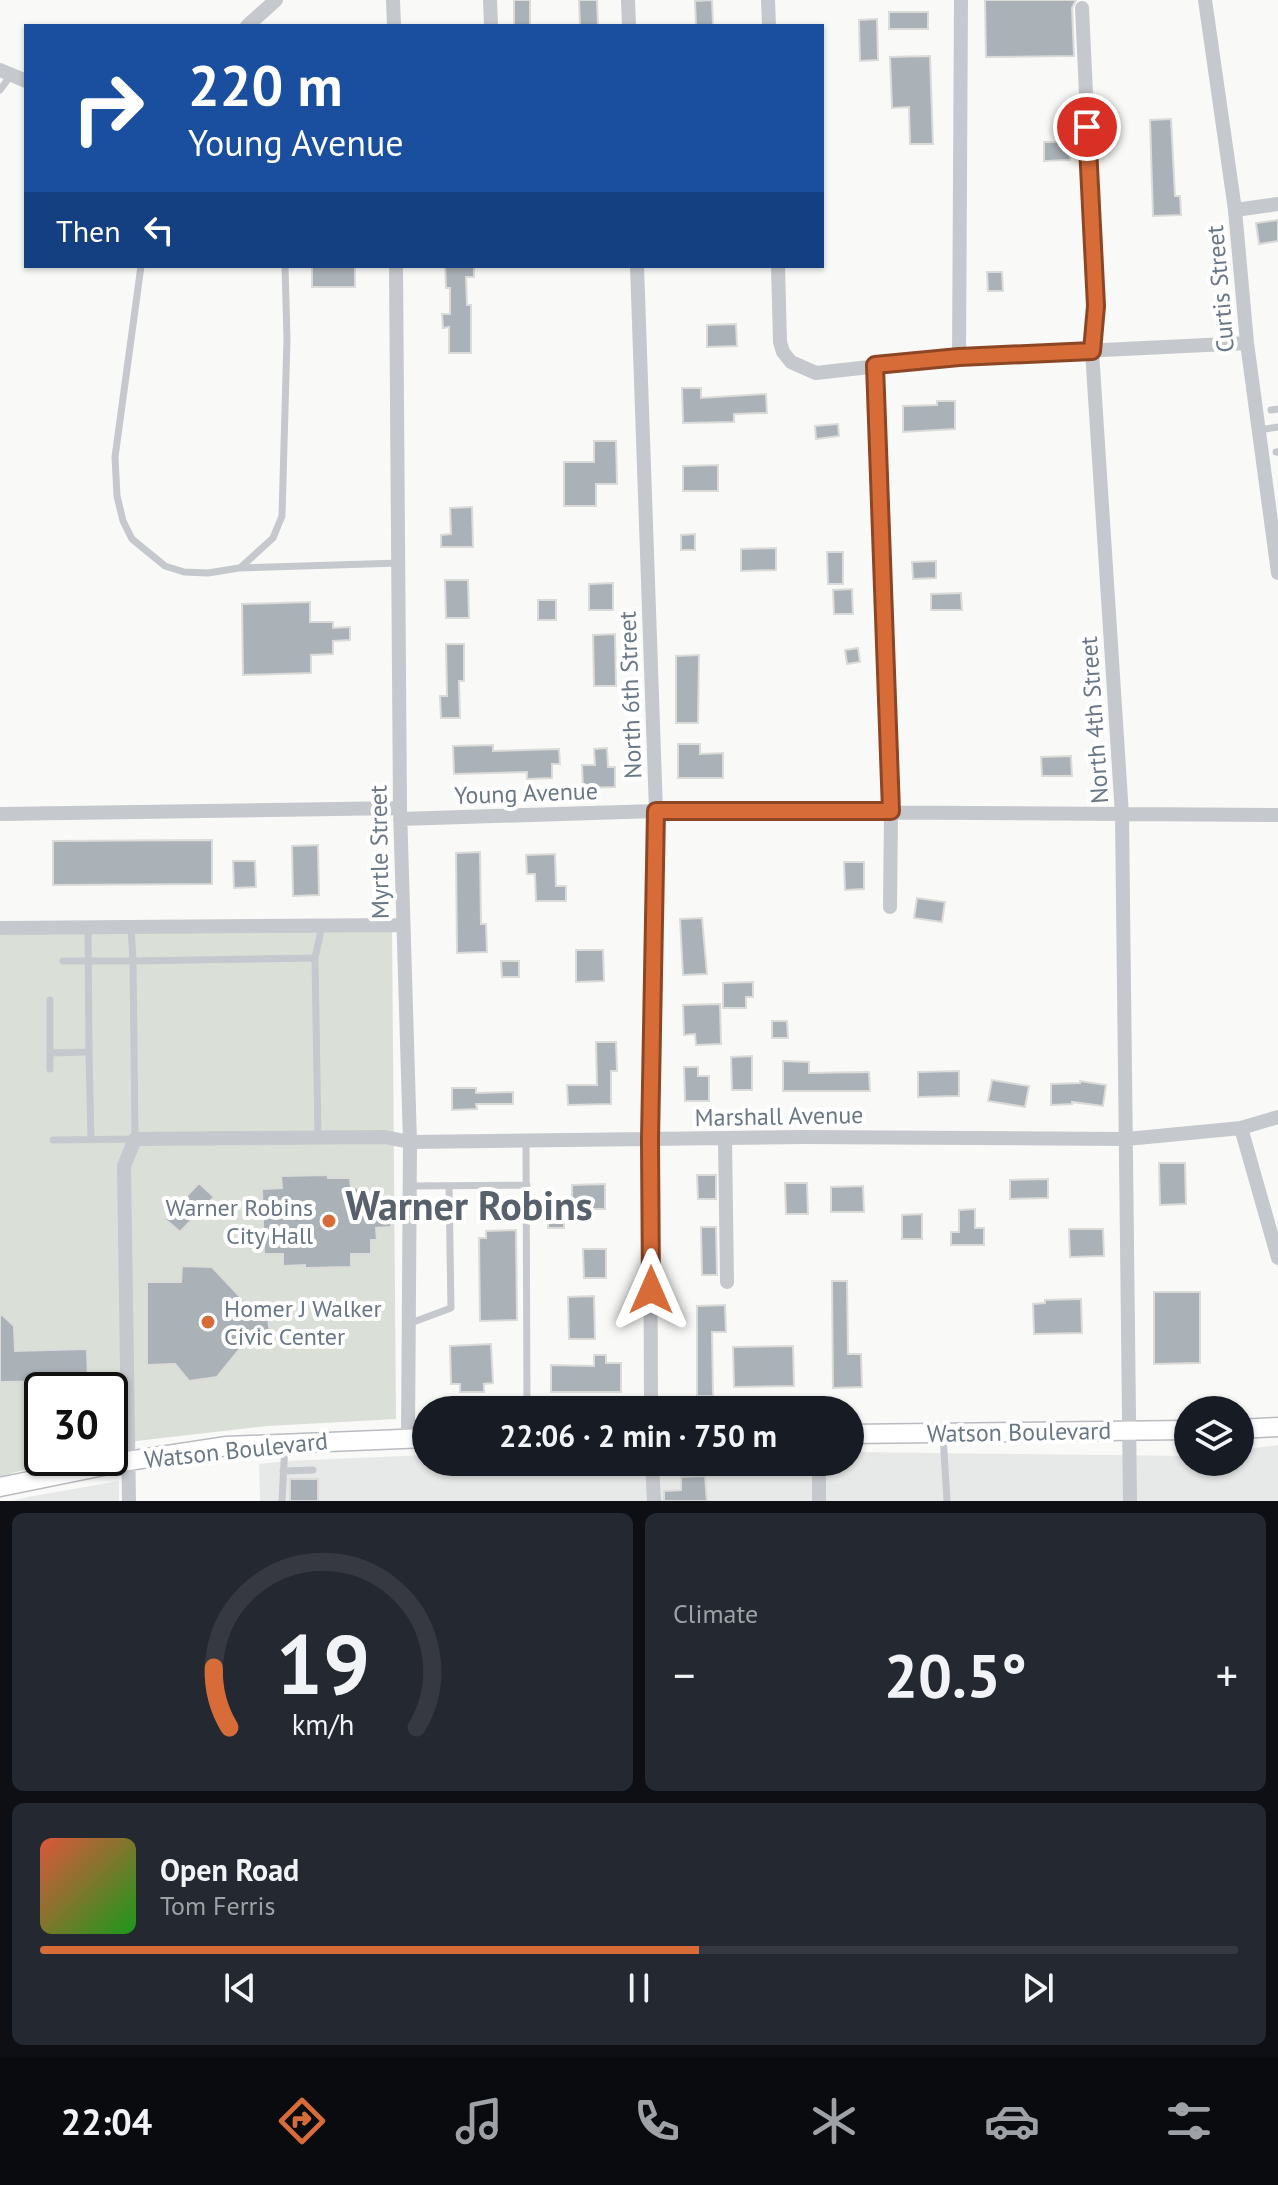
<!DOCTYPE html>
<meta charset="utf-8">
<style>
body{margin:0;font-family:"PT Sans",sans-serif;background:#242831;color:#f1f3f6;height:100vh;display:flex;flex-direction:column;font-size:30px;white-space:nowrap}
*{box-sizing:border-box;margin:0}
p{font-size:26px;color:#9ea1a6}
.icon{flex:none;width:44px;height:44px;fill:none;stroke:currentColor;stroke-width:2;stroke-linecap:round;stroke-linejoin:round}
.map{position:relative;height:1501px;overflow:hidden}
.details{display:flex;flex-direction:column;gap:12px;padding:12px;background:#0d0f14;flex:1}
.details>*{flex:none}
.guide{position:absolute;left:24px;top:24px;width:800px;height:244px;border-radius:0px;box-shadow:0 2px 6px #0004;background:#1a4fa0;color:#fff;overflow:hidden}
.buttons{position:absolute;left:1174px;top:1396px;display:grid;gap:16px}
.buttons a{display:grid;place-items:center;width:80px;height:80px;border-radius:50%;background:#171b24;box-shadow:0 2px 6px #0004;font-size:40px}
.speed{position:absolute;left:24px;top:1372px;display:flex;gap:16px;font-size:40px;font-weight:700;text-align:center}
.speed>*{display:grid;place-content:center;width:104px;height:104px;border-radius:50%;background:#171b24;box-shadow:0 2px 6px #0004;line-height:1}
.speed .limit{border:4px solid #111;border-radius:12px;background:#fff;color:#111}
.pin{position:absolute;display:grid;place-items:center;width:68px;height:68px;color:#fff;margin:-34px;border:4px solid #fff;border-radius:50%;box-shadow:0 2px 8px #0007}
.me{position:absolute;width:88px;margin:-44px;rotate:0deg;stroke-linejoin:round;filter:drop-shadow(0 0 6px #0008)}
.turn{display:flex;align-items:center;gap:28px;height:168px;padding:0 32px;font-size:36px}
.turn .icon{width:104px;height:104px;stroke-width:2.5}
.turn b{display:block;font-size:56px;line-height:68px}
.then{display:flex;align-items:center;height:76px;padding:0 32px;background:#0003;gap:16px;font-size:30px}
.big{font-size:60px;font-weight:700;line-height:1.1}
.details .card{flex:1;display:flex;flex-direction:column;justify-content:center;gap:12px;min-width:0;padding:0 28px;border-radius:12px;background:#242831}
.details .dial{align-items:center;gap:0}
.dial svg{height:208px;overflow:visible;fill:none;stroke:#363941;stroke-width:7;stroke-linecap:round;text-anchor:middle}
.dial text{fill:#f1f3f6;stroke:none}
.song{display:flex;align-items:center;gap:24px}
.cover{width:96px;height:96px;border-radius:12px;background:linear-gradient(135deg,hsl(10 70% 55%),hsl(120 70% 35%))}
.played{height:8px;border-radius:4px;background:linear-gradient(90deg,#d86c38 55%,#363941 55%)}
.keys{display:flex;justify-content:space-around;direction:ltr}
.heat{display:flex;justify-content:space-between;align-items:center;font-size:44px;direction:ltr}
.details .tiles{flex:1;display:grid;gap:12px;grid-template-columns:1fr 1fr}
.card:last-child{grid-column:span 2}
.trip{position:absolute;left:412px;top:1396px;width:452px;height:80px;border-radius:40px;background:#171b24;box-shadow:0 2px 6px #0004;font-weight:700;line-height:80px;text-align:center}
.tabs{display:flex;height:128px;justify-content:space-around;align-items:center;background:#090b0e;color:#9ea1a6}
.tabs .icon{width:56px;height:56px}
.tabs .current{color:#d86c38}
.tabs b{font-size:36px;color:#f1f3f6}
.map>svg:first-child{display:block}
</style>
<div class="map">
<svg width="1278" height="1501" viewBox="0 0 1278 1501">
<rect width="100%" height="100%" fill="#f9f9f7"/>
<path fill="#e7e8e8" d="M1278 1445V1501H260L259 1464 287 1461 426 1455V1462H850V1452L1188 1456V1462H1240V1450Z
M119 1481V1501H12L28 1497Z"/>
<path fill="#dae0d8" d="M392 925 396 1419 268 1426 110 1444V1390H42V1458H64L0 1477V931Z"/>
<path fill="#aab1b7" stroke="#dbdbd9" stroke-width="2" d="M514 0H530V26H514Z
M579 0H597L598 26H580Z
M712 0 713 26H696L695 1Z
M985 0H1076L1072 8 1074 56 986 57Z
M889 12H928V29H889Z
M877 19 878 60 860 61 859 20Z
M930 56 933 144H910L909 107 892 108 890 57Z
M1171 119 1175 196H1180L1181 215 1153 216 1150 120Z
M1044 142H1070V160L1044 161Z
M1278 220V241L1259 244 1256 223Z
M312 266H355V287H312Z
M445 266H474V277H466L467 305H471V353H449V327L443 328 442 314H450V288H446Z
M987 272H1002L1003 291H988Z
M736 324 737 346 707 347V325Z
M682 388H701V398L766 394 767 413 734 414V422L683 423Z
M937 401H955V429L903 432V406L937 405Z
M838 424 839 436 816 439 815 426Z
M594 441H616L617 484H596V506H564V462H594Z
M718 465V491H683V466Z
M472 507 473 547H441V535L451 534 450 508Z
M695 534V550H681V535Z
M776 548V570L741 571V549Z
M827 552H843V584H828Z
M936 561V578L913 579 912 562Z
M445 580H468L469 618H446Z
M613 583V610H589V584Z
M852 589 853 614H834L833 590Z
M961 593 962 610H931V594Z
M538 600H556V620H538Z
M310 602V622H333V628L350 627V640L333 641V654L311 655V673L243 675 242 604Z
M615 634 616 686H594L593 635Z
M446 644H464V681H459L460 718H441L440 696H447Z
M858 648 860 662 847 664 845 650Z
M699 655 698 723H676V656Z
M678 744H700V754L723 753V778H678Z
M493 745V751L559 749 560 764H552V778L527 779V772L454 774 453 746Z
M607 748 608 767H615V787L583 788 582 765H595L594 749Z
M1071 756 1072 776H1042L1041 757Z
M212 840V884L53 885V841Z
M318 845 319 895 293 896 292 846Z
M480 852 481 924H486L487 952 457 953 456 853Z
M555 854 556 886H566V901H536L535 874H527L526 855Z
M233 861H255L256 887 234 888Z
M844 862H864V889L845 890Z
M917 898 945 902 942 922 914 918Z
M702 918 707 974 683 975 680 919Z
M576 950H603L604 981 576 982Z
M501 961H519V977H502Z
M753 982V997H746V1008H723V983Z
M720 1004 721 1044 696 1045 695 1034 684 1035 683 1005Z
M772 1021H787L788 1038H772Z
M596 1042H616L617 1071H611V1104L568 1105 567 1085H597Z
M752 1056V1090H732L731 1057Z
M783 1061 809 1062V1073L869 1072 870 1091H783Z
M684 1067H698V1076H709V1101H685Z
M959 1071V1096L918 1097V1072Z
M992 1080 1029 1086 1025 1107 988 1101Z
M1080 1081 1106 1085 1103 1106 1072 1102V1104L1051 1105V1084L1080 1083Z
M452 1088H476V1093L513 1092V1104H476L477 1109 452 1110Z
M1159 1163H1185L1186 1204 1160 1205Z
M328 1175V1178H350L351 1188H370V1200H376L377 1214H391V1227L376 1228 377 1240H371V1254H351V1267L305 1268V1265L283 1266V1254H264L262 1189 282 1188 281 1176Z
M697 1175H716V1199H698Z
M1048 1179V1198L1010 1199V1180Z
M199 1183 214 1197 180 1232 165 1219Z
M785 1183H807L808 1214H786Z
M605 1184V1209H572V1185Z
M863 1186 864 1212H831V1187Z
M975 1209V1228H984V1245H951V1232H959V1210Z
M549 1211H564V1228H548Z
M922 1214V1239H902V1215Z
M701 1227H716L717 1275H702Z
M1069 1229H1103L1104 1256 1070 1257Z
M516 1230 517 1320 480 1321 479 1238H486V1231Z
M583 1249H606V1278H584Z
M182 1266 212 1267 244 1301H263L267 1308 270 1335 264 1342 243 1345 217 1377 189 1381 175 1364 147 1365V1282H181Z
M832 1281H847L848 1354H861L862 1387 833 1388Z
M1154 1292H1200V1363L1154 1364Z
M594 1296 595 1339H569L568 1297Z
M1081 1299 1082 1333 1034 1334 1033 1304 1045 1303V1300Z
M725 1305 726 1332H712L713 1396H697V1306Z
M0 1313 14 1326 15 1351 87 1349 88 1381 0 1382Z
M491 1344 493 1383 484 1384V1392H460V1384H451L450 1346Z
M793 1346 794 1386 734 1387 733 1347Z
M594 1355H606V1363H621V1392H551V1365L594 1366Z
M705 1476 707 1501H664V1491L681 1490V1477Z
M290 1479H318V1501H290Z"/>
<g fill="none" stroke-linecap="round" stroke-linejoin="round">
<defs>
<path id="secondary" d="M1240 1429 1278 1427
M850 1434 1188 1430
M0 1487 128 1461 227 1446 426 1438"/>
</defs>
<use href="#secondary" stroke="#b8bcc0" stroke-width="21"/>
<path stroke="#c5c8cc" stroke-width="7" d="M0 90 11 75
M141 266 115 457 117 496 123 521 132 539 165 566 184 572 208 573 239 568 400 563
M1271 410 1278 409
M1259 430 1278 427
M1276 452H1278
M241 567 273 538 282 516 287 339 285 266
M131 927 133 961 315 958 322 926
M315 958 318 1138
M50 1000V1069
M89 1052 91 1140
M50 1053 89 1052 88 928
M53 1140 135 1139 133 961H63
M526 1141 527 1410
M409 1186 527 1185
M408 1324 451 1308 449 1186
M943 1435 947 1501
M283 1471 313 1470
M282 1501 285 1444"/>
<path stroke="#c5c8cc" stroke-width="14" d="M393 0 394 26
M490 0 491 26
M628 0 629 26
M768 0 769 26
M1205 0 1235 210 1247 343 1278 573
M1082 8 1096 306 1092 351 1122 815 1130 1501
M247 26 276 0
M0 70 26 81
M1235 210 1278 204
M396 266 400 808 410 1142 408 1438
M637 266 656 811 650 1140 651 1410
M778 266 780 342 783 352 791 362 816 373 959 357 1247 343
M959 357 961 0
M875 365 891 811 890 907
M0 814 400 808
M400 819 656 811 1278 815
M0 928 402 925
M1241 1128 1278 1258
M725 1138 727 1282
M652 1462 654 1501
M819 1462V1501
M129 1501 124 1166 135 1139 385 1137 410 1142 803 1137 1127 1139 1241 1128 1278 1117"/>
<use href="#secondary" stroke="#fff" stroke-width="18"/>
</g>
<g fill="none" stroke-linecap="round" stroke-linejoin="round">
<defs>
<path id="route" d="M651 1290 650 1140 656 811H891L875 365 959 357 1092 351 1096 306 1087 127"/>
</defs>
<use href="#route" stroke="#8c4624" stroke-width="20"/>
<use href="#route" stroke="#d86c38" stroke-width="14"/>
</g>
<g fill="#d86c38" stroke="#fff" stroke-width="3">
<circle cx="329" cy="1221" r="8"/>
<circle cx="208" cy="1322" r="8"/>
</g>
<g text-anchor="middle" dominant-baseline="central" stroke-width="8" stroke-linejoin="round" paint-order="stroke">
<g font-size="24" fill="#6a7786" stroke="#fff">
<text transform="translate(1220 289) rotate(-95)">Curtis Street</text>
<text transform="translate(630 695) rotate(-92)">North 6th Street</text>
<text transform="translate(1094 720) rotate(-94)">North 4th Street</text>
<text transform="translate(526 793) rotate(-2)">Young Avenue</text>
<text transform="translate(379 852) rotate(-91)">Myrtle Street</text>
<text transform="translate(779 1116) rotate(-1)">Marshall Avenue</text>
<text transform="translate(1019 1432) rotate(-1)">Watson Boulevard</text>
<text transform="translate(236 1450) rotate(-6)">Watson Boulevard</text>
</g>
<g font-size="24" fill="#6a7786" stroke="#fff" text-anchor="end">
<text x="313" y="1207">Warner Robins<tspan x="313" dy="28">City Hall</tspan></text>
<text x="224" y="1308" text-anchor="start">Homer J Walker<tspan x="224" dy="28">Civic Center</tspan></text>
</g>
<g font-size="40" font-weight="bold" fill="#58616b" stroke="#fff">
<text x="469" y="1205">Warner Robins</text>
</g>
</g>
</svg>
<div class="buttons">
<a><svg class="icon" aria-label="layers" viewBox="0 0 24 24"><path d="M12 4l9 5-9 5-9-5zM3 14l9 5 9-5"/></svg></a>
</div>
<div class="speed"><div class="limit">30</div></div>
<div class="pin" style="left:1087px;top:127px;background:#d93025"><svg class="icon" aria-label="arrive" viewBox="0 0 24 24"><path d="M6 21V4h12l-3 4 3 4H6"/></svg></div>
<svg class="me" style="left:651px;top:1290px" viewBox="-20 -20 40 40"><path d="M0-17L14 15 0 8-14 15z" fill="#d86c38" stroke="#fff" stroke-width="4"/></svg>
<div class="trip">22:06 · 2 min · 750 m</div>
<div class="guide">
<div class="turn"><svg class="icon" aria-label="right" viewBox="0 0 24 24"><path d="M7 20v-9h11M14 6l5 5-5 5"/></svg><div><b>220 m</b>Young Avenue</div></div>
<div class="then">Then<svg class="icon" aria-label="left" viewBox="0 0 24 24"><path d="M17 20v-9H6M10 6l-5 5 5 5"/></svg></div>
</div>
</div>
<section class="details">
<div class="tiles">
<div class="card dial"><svg viewBox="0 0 100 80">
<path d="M14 69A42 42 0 1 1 86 69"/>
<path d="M14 69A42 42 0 0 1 8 46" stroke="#d86c38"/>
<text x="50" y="56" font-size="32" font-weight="700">19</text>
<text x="50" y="72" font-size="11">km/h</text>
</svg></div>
<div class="card"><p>Climate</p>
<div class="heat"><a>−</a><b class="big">20.5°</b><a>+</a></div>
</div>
<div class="card">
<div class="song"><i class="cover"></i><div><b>Open Road</b><p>Tom Ferris</p></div></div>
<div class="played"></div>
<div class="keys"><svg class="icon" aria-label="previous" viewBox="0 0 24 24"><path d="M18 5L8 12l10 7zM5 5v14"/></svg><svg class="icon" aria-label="pause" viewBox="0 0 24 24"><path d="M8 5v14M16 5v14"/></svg><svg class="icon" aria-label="next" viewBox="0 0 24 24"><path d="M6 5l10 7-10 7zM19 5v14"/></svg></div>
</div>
</div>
</section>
<nav class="tabs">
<b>22:04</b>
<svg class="icon current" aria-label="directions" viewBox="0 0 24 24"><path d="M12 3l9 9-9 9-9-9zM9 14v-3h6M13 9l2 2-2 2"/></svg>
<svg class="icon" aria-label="music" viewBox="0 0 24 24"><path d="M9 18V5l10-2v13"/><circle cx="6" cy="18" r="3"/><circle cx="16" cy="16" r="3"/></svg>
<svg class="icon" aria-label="phone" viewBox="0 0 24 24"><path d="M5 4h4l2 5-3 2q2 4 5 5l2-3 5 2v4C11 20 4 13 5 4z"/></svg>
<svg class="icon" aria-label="climate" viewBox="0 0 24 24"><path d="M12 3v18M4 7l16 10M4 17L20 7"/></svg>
<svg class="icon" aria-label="car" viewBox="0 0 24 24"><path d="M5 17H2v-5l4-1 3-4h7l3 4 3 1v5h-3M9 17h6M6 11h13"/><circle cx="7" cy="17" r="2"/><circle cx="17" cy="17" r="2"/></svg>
<svg class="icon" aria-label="filters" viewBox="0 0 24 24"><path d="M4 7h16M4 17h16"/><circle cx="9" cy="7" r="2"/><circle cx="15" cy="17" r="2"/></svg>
</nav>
